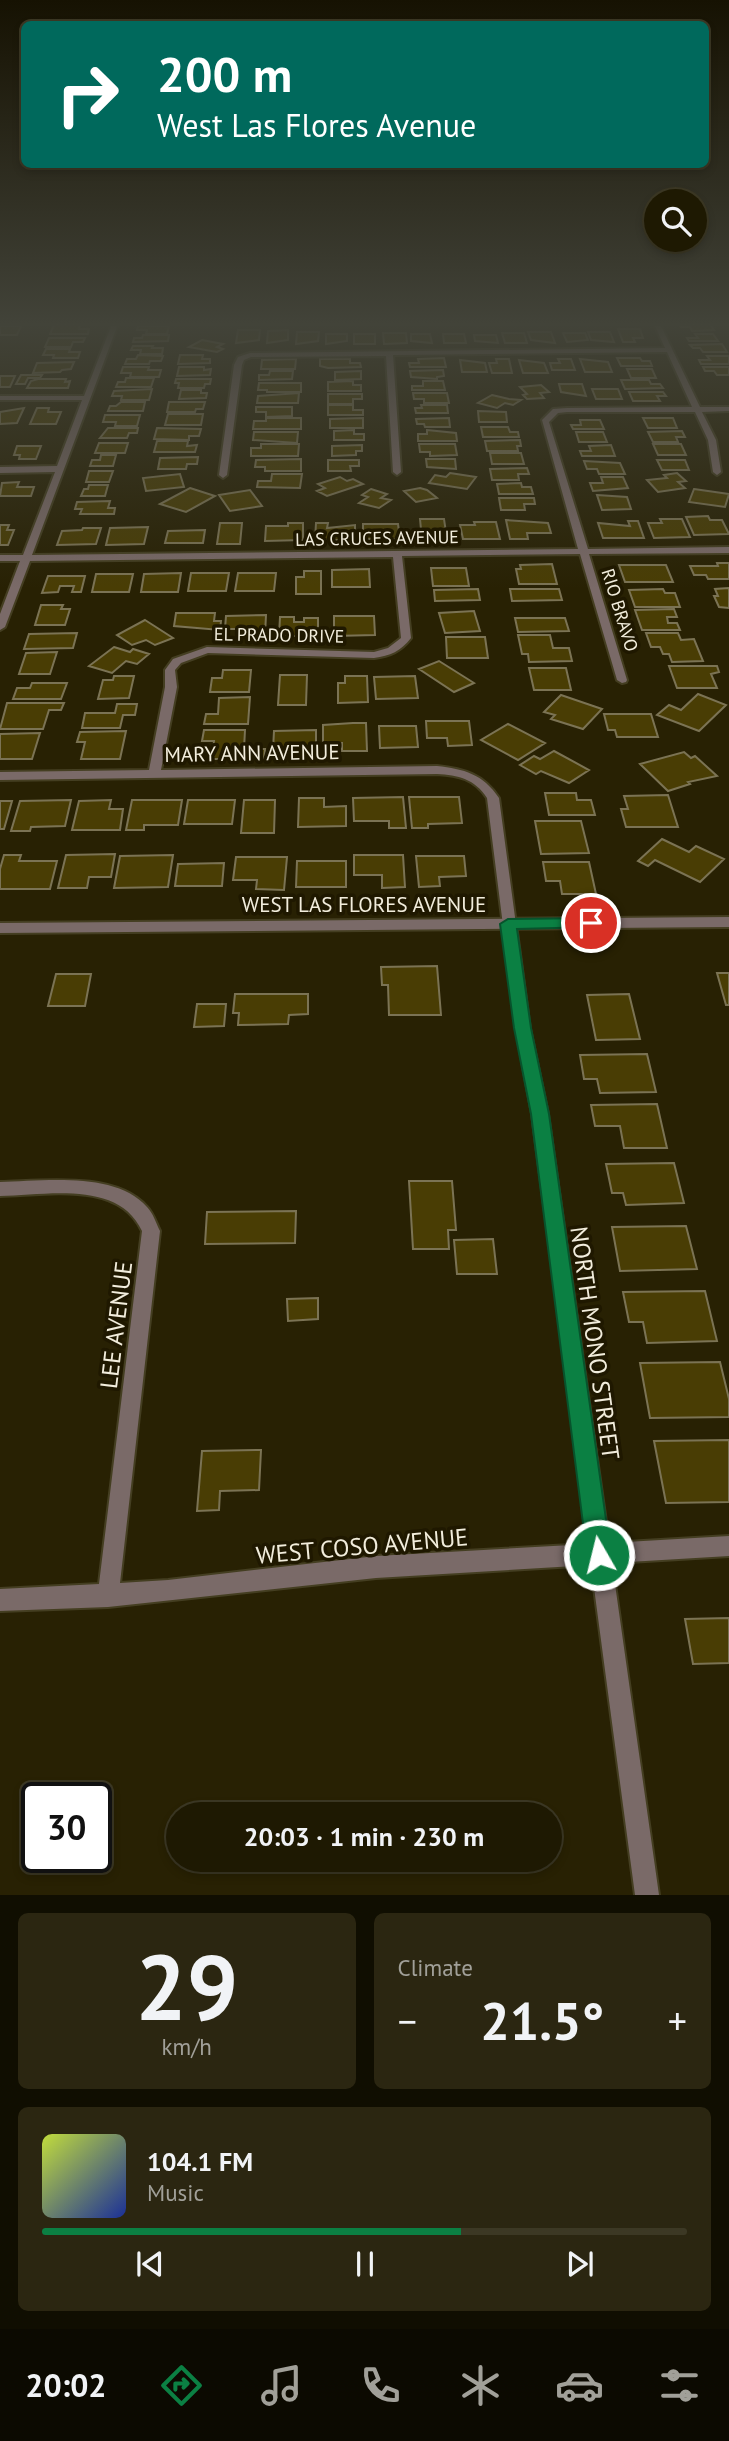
<!DOCTYPE html>
<meta charset="utf-8">
<style>
body{margin:0;font-family:"PT Sans",sans-serif;background:#2b2611;color:#f1f3f6;height:100vh;display:flex;flex-direction:column;font-size:26px;white-space:nowrap}
*{box-sizing:border-box;margin:0}
p{font-size:23px;color:#a1a099}
.icon{flex:none;width:38px;height:38px;fill:none;stroke:currentColor;stroke-width:2;stroke-linecap:round;stroke-linejoin:round}
.map{position:relative;height:1895px;overflow:hidden}
.details{display:flex;flex-direction:column;gap:18px;padding:18px;background:#100e01;flex:1}
.details>*{flex:none}
.guide{position:absolute;left:21px;top:21px;width:688px;height:147px;border-radius:10px;box-shadow:0 4px 10px #0003,0 0 0 2px #3c3824;background:#00695c;color:#fff;overflow:hidden}
.buttons{position:absolute;left:644px;top:189px;display:grid;gap:14px}
.buttons a{display:grid;place-items:center;width:63px;height:63px;border-radius:50%;background:#1e1902;box-shadow:0 4px 10px #0003,0 0 0 2px #3c3824;font-size:35px}
.speed{position:absolute;left:21px;top:1782px;display:flex;gap:14px;font-size:35px;font-weight:700;text-align:center}
.speed>*{display:grid;place-content:center;width:91px;height:91px;border-radius:50%;background:#1e1902;box-shadow:0 4px 10px #0003,0 0 0 2px #3c3824;line-height:1}
.speed .limit{border:4px solid #111;border-radius:10px;background:#fff;color:#111}
.pin{position:absolute;display:grid;place-items:center;width:60px;height:60px;color:#fff;margin:-30px;border:4px solid #fff;border-radius:50%;box-shadow:0 2px 7px #0007}
.me{position:absolute;width:77px;margin:-38px;rotate:352deg;stroke-linejoin:round;filter:drop-shadow(0 0 5px #0008)}
.turn{display:flex;align-items:center;gap:24px;height:147px;padding:0 21px;font-size:32px}
.turn .icon{width:91px;height:91px;stroke-width:2.5}
.turn b{display:block;font-size:49px;line-height:60px}
.big{font-size:52px;font-weight:700;line-height:1.1}
.details .widget{flex:1;display:flex;flex-direction:column;justify-content:center;gap:10px;min-width:0;padding:0 24px;border-radius:10px;background:#2b2611}
.details .dial{align-items:center;gap:0}
.dial b{font-size:91px;line-height:1}
.song{display:flex;align-items:center;gap:21px}
.cover{width:84px;height:84px;border-radius:10px;background:linear-gradient(135deg,hsl(70 70% 55%),hsl(230 70% 35%))}
.played{height:7px;border-radius:4px;background:linear-gradient(90deg,#0b8043 65%,#3c3824 65%)}
.keys{display:flex;justify-content:space-around;direction:ltr}
.heat{display:flex;justify-content:space-between;align-items:center;font-size:38px;direction:ltr}
.details .tiles{flex:1;display:grid;gap:18px;grid-template-columns:1fr 1fr}
.widget:last-child{grid-column:span 2}
.trip{position:absolute;left:166px;top:1802px;width:396px;height:70px;border-radius:35px;background:#1e1902;box-shadow:0 4px 10px #0003,0 0 0 2px #3c3824;font-weight:700;line-height:70px;text-align:center}
.tab-bar{display:flex;height:112px;justify-content:space-around;align-items:center;background:#0c0a01;color:#a1a099}
.tab-bar .icon{width:49px;height:49px}
.tab-bar .selected{color:#0b8043}
.tab-bar b{font-size:32px;color:#f1f3f6}
.map>svg:first-child{display:block}
</style>
<div class="map">
<svg width="729" height="1895" viewBox="0 0 729 1895">
<rect width="100%" height="100%" fill="#282103"/>
<path fill="#493d04" stroke="#7b7354" stroke-width="2" d="M679 324H710L714 330 692 331 690 327H681Z
M54 325H80L79 329H89L88 334H50Z
M0 326H21L17 335H0Z
M138 326H169L167 334H146L147 330H137Z
M618 329H640L643 338H633L635 342H623Z
M238 330H260L259 340 236 343Z
M288 330V340L267 343 268 331Z
M297 332H319L318 341 296 344Z
M528 332H551L555 343 531 340Z
M588 332H610L614 342 591 340Z
M383 333H406L407 343 384 344Z
M502 333H524L527 343H505Z
M563 333H585L588 340 567 342Z
M326 334H347V341L326 344Z
M354 334H375V344H354Z
M411 334H430L432 343 411 341Z
M443 334H464L466 343H444Z
M695 334H713L718 341H689L687 338H698Z
M143 335H169L168 341 133 342 134 338H142Z
M474 335H496L498 343 475 341Z
M49 338H85L83 342H73L71 347H45Z
M202 340 223 344 217 347 223 349 217 352 189 347Z
M722 344 727 352H703L700 348H693L690 345Z
M133 346H153L152 348H163L162 354H140L141 350H131Z
M46 349H70L69 352H80L78 358H53L54 355H43Z
M138 355 163 356 161 361H150L149 364H125L127 359H136Z
M180 355H203L202 359H210V363L178 364Z
M707 356H729V364H701L699 360H710Z
M444 358 446 367H410L409 363H419L418 359Z
M617 358H640L642 361H650L652 366H621Z
M296 359 295 369H261L262 360Z
M320 359H350V363H360L361 367 328 368 320 366Z
M496 359H509L512 373H492L489 363H497Z
M558 359H571L575 370H552L550 363H560Z
M580 359 608 362 612 372H585Z
M460 360 485 363 487 372H462Z
M519 360 544 363 548 373H523Z
M74 362 71 369 62 370 60 372 33 373 37 363Z
M123 367H149L148 370H161L159 377H130L131 373H121Z
M179 367H204V370L211 369 210 375 177 376Z
M703 367H729V375H717L714 371H705Z
M627 369H652L656 378H631Z
M443 370 444 376 437 377V379L411 377 410 371Z
M270 371H293L292 379 259 380V375H269Z
M361 371V379L335 380V372Z
M21 375H42L40 378H28L25 384H16Z
M0 376H15L10 387H0Z
M126 378H154L151 387H116L118 382H125Z
M38 379H66L65 382 70 381 68 388H27L31 381Z
M176 379H211L210 384H205L204 388H178L179 383H175Z
M621 380H649L651 384H660L663 388 625 389Z
M353 381V385H361V391H328V382Z
M423 381H443L445 390H412V386H423Z
M259 383H301V392H267V390H258Z
M559 384H582L586 396 561 392Z
M541 385 549 392 540 393 544 398 527 399 523 395 527 394 520 387Z
M152 389 149 400H121L122 396H112L114 391Z
M592 389H618L622 399H596Z
M181 390H201V393H207L206 398 179 399Z
M629 392H663L666 396H657L660 401H633Z
M299 393 298 403H257L258 396Z
M413 393H447L449 403H424V399H414Z
M328 394H362V399H353V404H328Z
M492 395 509 399 521 400 513 405 505 403 497 408 478 403Z
M121 402H145L143 411H108L110 406H116Z
M169 402H205L203 409H196L195 412H167Z
M328 405H353V410H363V415H328Z
M421 405H447L448 413H416L415 408H422Z
M256 407H292V416L266 417V412H256Z
M24 408 17 423 0 424V412Z
M37 408H49L48 412H61L56 424H30Z
M478 411 506 412 507 422H479Z
M168 414H203L201 425H165Z
M105 415H140L137 426H115L116 422H103Z
M266 418H301V429H253L254 421H266Z
M363 418V428H330V419Z
M449 418 450 427H425L424 424H417L416 419Z
M643 418H673L677 428H648Z
M580 420H600L604 429H573L571 425H581Z
M481 427H508L510 432H518L519 437H483Z
M108 428H138L137 433H129L127 438H100Z
M157 428 201 429 199 436H189V440L154 439Z
M354 430V434H364V440H334V431Z
M427 430 456 433 457 441H418V434H427Z
M682 431 685 437H676L678 442H653L648 432Z
M254 432H298L297 443 253 440Z
M576 432H603L607 442H579Z
M520 440 521 446H517L518 451H487L485 441Z
M157 441H188L187 446 197 445 195 452H154Z
M99 443H128L125 453H95Z
M261 444H299L298 456H251V448H261Z
M419 444H455L457 455 430 456V452H420Z
M653 444H681L686 455H658Z
M362 445V451H356V455L332 456V446Z
M611 445 615 456H582L580 451H591L589 446Z
M17 446H41L36 459H19L20 455H14Z
M490 453H521L524 464H492Z
M101 455H116L113 466H90L92 460H100Z
M198 457 197 464H187L186 469H158L160 458Z
M301 459V471H265V467H255L256 460Z
M426 459H455L456 469 427 467Z
M328 460H359V466H350L351 471H328Z
M657 460H685L689 470H662Z
M584 461 620 463 625 474H599L597 469H587Z
M527 468 529 474H518L519 480H492L490 469Z
M89 471H113L109 482H86Z
M450 473 476 477 467 489 429 483 435 475 446 477Z
M677 473 686 481 678 482 685 488 658 492 647 480 667 478 664 475Z
M180 474 184 487 146 491 143 478Z
M272 474H302L300 488 257 487 258 481H271Z
M340 477 347 481 353 479 363 484 327 496 317 491 325 488 318 484Z
M601 477H623L628 488 593 491 590 483H603Z
M19 482 17 487H34L31 496H0L2 483Z
M521 483 522 487H531L533 494H499L497 484Z
M89 485H108L105 496H81L84 489H88Z
M190 488 215 496 186 512 160 504Z
M420 488 427 490 437 498 416 502 404 491Z
M371 489 387 494 381 498 391 500 379 508 359 503 368 497 362 495Z
M694 489 729 494 725 507 689 502Z
M250 490 262 506 230 511 219 495Z
M597 495 627 497 631 509 602 510Z
M499 498H534L535 504H524L525 510H501Z
M110 501 108 508H115L114 514H80L82 509H75L77 502Z
M708 516 710 520H722L729 534 694 535 686 517Z
M420 519H444L447 539 422 540Z
M660 519H682L690 537 654 538 648 523H662Z
M506 520 548 523 551 533H527L528 539H510Z
M628 521H638L644 538H603L598 523 630 526Z
M474 522H496L500 539H463L460 525H475Z
M220 523H242L240 544H217Z
M288 523H303V540L265 541 266 526H288Z
M316 523H328L327 528 355 525V540H315Z
M363 524H398L400 539H363Z
M0 525H9L7 530H14L8 545H0Z
M148 527 144 544 106 545 110 528Z
M83 528H101L96 544 57 545 62 531 82 530Z
M205 530 203 543H165L168 531Z
M717 563H729V579H708L706 575H694L690 566H718Z
M552 564 557 584H519L516 569H521L520 565Z
M619 565H666L673 582H625Z
M431 568H466L469 586H433Z
M369 569 370 587H332V570Z
M304 571H321V594H296V577H304Z
M181 573 178 592H141L144 574Z
M191 573H229L226 591H188Z
M238 573H276L274 591H235Z
M96 574H133L129 592H92Z
M48 576H85L81 592H72L74 586H60L58 592 42 593Z
M729 588V608L719 607 714 596H718L715 589Z
M478 589 480 600 435 601 434 590Z
M510 589H559L562 600 512 601Z
M663 589 665 593H675L680 607H635L629 590Z
M41 605H63L61 609H70L65 625H35Z
M674 609 677 617H667L668 623H677L680 630H642L635 610Z
M474 611 480 631 445 633 439 613Z
M176 613H215L214 621H221L220 630 174 626Z
M266 615 265 635H245L246 629H225L226 616Z
M334 616H374L375 635 334 636Z
M280 617H294V622H304V618H318V636H279Z
M515 618H565L569 631 518 632Z
M145 620 173 638 155 645 146 640 132 645 117 635Z
M77 633 73 648 24 649 29 634Z
M646 633H678L681 640 694 639 703 661 672 662 669 654H663L660 647H651Z
M518 635H550L553 648H569L572 661 529 662 528 654H522Z
M446 637H485L488 658H447Z
M114 647 130 652 133 649 149 654 137 664 126 661 112 673 89 666Z
M57 652 50 674H19L26 653Z
M439 661 474 683 454 692 419 669Z
M669 666H717L719 672 711 674 717 688H677Z
M529 668H566L571 690H534Z
M223 670H251L249 692H210L212 678H222Z
M280 675H307L306 705H278Z
M114 676H134L129 698 98 699 103 680H113Z
M345 676H367L368 702 338 703V683H345Z
M415 676 418 698 376 699 374 677Z
M32 683H67L61 699H13L17 688H30Z
M698 694 726 705 699 731 657 715 669 705 681 710Z
M561 695 602 709 583 729 551 719 555 715 544 712Z
M250 697 248 724H204L206 714H218L219 698Z
M7 703H64L61 710H49L43 729H0Z
M117 704H137L135 715H123L120 728H82L85 713H115Z
M604 714H651L658 737H617L615 730H608Z
M426 721H469L472 745 448 746 447 738H427Z
M353 723H366L367 751H342V743L323 744V725Z
M508 724 545 743 518 760 481 740Z
M379 726H416L418 747 380 748Z
M204 730H245L244 749H265L264 759H212L214 741H202Z
M316 730V750H273L274 731Z
M126 731 120 759H81L85 742H77L80 732Z
M40 733 32 759H0V734Z
M554 751 589 770 569 783 541 771 536 774 520 765 534 756 540 759Z
M684 752 691 758 695 756 717 776 688 782 690 784 668 791 640 764Z
M545 793H576L577 800H591L595 815H549Z
M668 795 678 827H626L621 809H628L624 796Z
M403 797 406 828H389V821H354L353 798Z
M409 797H459L462 823 428 824V828H412Z
M299 798H324V807L346 806V826L298 827Z
M71 800 65 826 31 827 30 831H11L20 801Z
M111 800 109 809H123L120 830H72L79 801Z
M132 800H182L178 825H144V830H126Z
M188 800H235L232 824H184Z
M244 800H275L274 833H241Z
M0 801H12L4 829H0Z
M535 821H581L589 853 541 854Z
M662 839 689 852 696 846 724 859 700 882 655 860 648 866 638 861Z
M115 854 111 877H89L87 888H58L66 855Z
M4 855H21L19 861H57L50 889H0V869Z
M173 855 168 887 114 888 120 856Z
M354 855H403L405 887 382 888V875H354Z
M416 856H464L466 876 439 877 440 886 419 887Z
M236 857H287L284 890 256 889 257 880H233Z
M297 861H346V887H296Z
M543 862H589L596 894H562L560 881H546Z
M224 863 222 886H175L178 864Z
M437 966 441 1015H389L388 985H382L381 967Z
M717 973H729V1005H726Z
M56 974H91L85 1006H48Z
M235 994H308V1014L289 1015 288 1024 238 1025 239 1013H233Z
M629 994 640 1039 596 1040 587 995Z
M197 1004H226L224 1026 194 1027Z
M647 1054 656 1092 600 1093 597 1079H584L580 1055Z
M657 1104 667 1148H624L620 1126H595L591 1105Z
M674 1163 684 1203 626 1205 623 1193H612L606 1164Z
M409 1181H452L456 1230H448L449 1249H413Z
M296 1211 295 1243 205 1244 207 1212Z
M686 1226 697 1269 620 1271 612 1227Z
M493 1239 497 1274H457L454 1240Z
M705 1291 717 1341 647 1343 643 1322H629L623 1292Z
M318 1298V1319L288 1321 287 1299Z
M720 1362 729 1399V1417L650 1418 640 1363Z
M729 1440V1502L666 1503 654 1441Z
M261 1450 259 1490 220 1491 219 1510 197 1511 202 1451Z
M729 1618V1663L693 1664 685 1619Z"/>
<g fill="none" stroke-linecap="round" stroke-linejoin="round">
<defs>
<path id="minor" d="M112 324H118L32 555 578 549 542 420 553 409 567 408 692 407 667 352 393 355 401 472 397 475 393 472 386 356 251 357 244 360 242 365 227 475 223 478 219 475 234 365 238 357 250 353 665 348 654 324H660L700 407H729V411L702 412 716 440 721 472 717 475 713 472 708 440 695 412H567L558 413 549 422 588 549 729 547V553L589 554 627 680 626 682 622 683 617 680 580 554 402 556 411 638C401 651 390 656 374 658L208 653 181 663 175 670 177 687 161 770 437 766C464 769 483 774 499 798L530 1029 548 1114 609 1543 729 1536V1556L612 1563 659 1895H635L591 1565 376 1578 108 1607 0 1611V1589L99 1584 142 1231C119 1180 46 1195 0 1196V1182C43 1181 116 1171 147 1207 153 1213 156 1223 160 1231L120 1583 168 1580 376 1556 589 1544 532 1114 516 1029 487 798C475 779 458 775 437 774L0 780V772L149 770 165 687V670L173 659 207 647 374 652 388 648 401 638 393 557 30 561 5 627 0 630V614L20 561H0V555H23L55 472 0 473V467L57 466 82 400H0V396H84Z"/>
<path id="tertiary" d="M729 917V927L0 933V923Z"/>
</defs>
<use href="#minor" stroke="#443e21" stroke-width="4"/>
<use href="#tertiary" stroke="#443e21" stroke-width="4"/>
<use href="#minor" fill="#7a6a68" fill-rule="evenodd"/>
<use href="#tertiary" fill="#7a6a68" fill-rule="evenodd"/>
</g>
<linearGradient id="sky" x2="0" y2="1"><stop stop-color="#161202"/><stop offset="0.55" stop-color="#424339"/><stop offset="1" stop-color="#424339" stop-opacity="0"/></linearGradient>
<rect width="729" height="589" fill="url(#sky)"/>
<path fill="#0b8043" stroke="#07532c" stroke-width="2" d="M591 918 599 923 596 927 517 929 531 1028 549 1114 611 1555 608 1563 599 1567 591 1563 587 1555 531 1114 514 1028 500 924 508 919Z"/>
<g text-anchor="middle" dominant-baseline="central" stroke-width="7" stroke-linejoin="round" paint-order="stroke">
<g font-size="18" fill="#f2eddc" stroke="#1f1800">
<text transform="translate(377 538) rotate(-1)">LAS CRUCES AVENUE</text>
<text transform="translate(620 610) rotate(73)">RIO BRAVO</text>
<text transform="translate(279 635) rotate(1)">EL PRADO DRIVE</text>
</g>
<g font-size="21" fill="#f2eddc" stroke="#1f1800">
<text transform="translate(252 753) rotate(-1)">MARY ANN AVENUE</text>
<text x="364" y="904">WEST LAS FLORES AVENUE</text>
</g>
<g font-size="24" fill="#f2eddc" stroke="#1f1800">
<text transform="translate(116 1325) rotate(-83)">LEE AVENUE</text>
<text transform="translate(595 1343) rotate(82)">NORTH MONO STREET</text>
<text transform="translate(362 1546) rotate(-5)">WEST COSO AVENUE</text>
</g>
</g>
</svg>
<div class="buttons">
<a><svg class="icon" aria-label="search" viewBox="0 0 24 24"><circle cx="10" cy="10" r="6"/><path d="M15 15l6 6"/></svg></a>
</div>
<div class="speed"><div class="limit">30</div></div>
<div class="pin" style="left:591px;top:923px;background:#d93025"><svg class="icon" aria-label="arrive" viewBox="0 0 24 24"><path d="M6 21V4h12l-3 4 3 4H6"/></svg></div>
<svg class="me" style="left:599px;top:1555px" viewBox="-20 -20 40 40"><circle r="17" fill="#0b8043" stroke="#fff" stroke-width="3"/><path d="M0-11L8 9 0 5-8 9z" fill="#fff"/></svg>
<div class="trip">20:03 · 1 min · 230 m</div>
<div class="guide">
<div class="turn"><svg class="icon" aria-label="right" viewBox="0 0 24 24"><path d="M7 20v-9h11M14 6l5 5-5 5"/></svg><div><b>200 m</b>West Las Flores Avenue</div></div>
</div>
</div>
<section class="details">
<div class="tiles">
<div class="widget dial"><b>29</b><p>km/h</p></div>
<div class="widget"><p>Climate</p>
<div class="heat"><a>−</a><b class="big">21.5°</b><a>+</a></div>
</div>
<div class="widget">
<div class="song"><i class="cover"></i><div><b>104.1 FM</b><p>Music</p></div></div>
<div class="played"></div>
<div class="keys"><svg class="icon" aria-label="previous" viewBox="0 0 24 24"><path d="M18 5L8 12l10 7zM5 5v14"/></svg><svg class="icon" aria-label="pause" viewBox="0 0 24 24"><path d="M8 5v14M16 5v14"/></svg><svg class="icon" aria-label="next" viewBox="0 0 24 24"><path d="M6 5l10 7-10 7zM19 5v14"/></svg></div>
</div>
</div>
</section>
<nav class="tab-bar">
<b>20:02</b>
<svg class="icon selected" aria-label="directions" viewBox="0 0 24 24"><path d="M12 3l9 9-9 9-9-9zM9 14v-3h6M13 9l2 2-2 2"/></svg>
<svg class="icon" aria-label="music" viewBox="0 0 24 24"><path d="M9 18V5l10-2v13"/><circle cx="6" cy="18" r="3"/><circle cx="16" cy="16" r="3"/></svg>
<svg class="icon" aria-label="phone" viewBox="0 0 24 24"><path d="M5 4h4l2 5-3 2q2 4 5 5l2-3 5 2v4C11 20 4 13 5 4z"/></svg>
<svg class="icon" aria-label="climate" viewBox="0 0 24 24"><path d="M12 3v18M4 7l16 10M4 17L20 7"/></svg>
<svg class="icon" aria-label="car" viewBox="0 0 24 24"><path d="M5 17H2v-5l4-1 3-4h7l3 4 3 1v5h-3M9 17h6M6 11h13"/><circle cx="7" cy="17" r="2"/><circle cx="17" cy="17" r="2"/></svg>
<svg class="icon" aria-label="filters" viewBox="0 0 24 24"><path d="M4 7h16M4 17h16"/><circle cx="9" cy="7" r="2"/><circle cx="15" cy="17" r="2"/></svg>
</nav>
